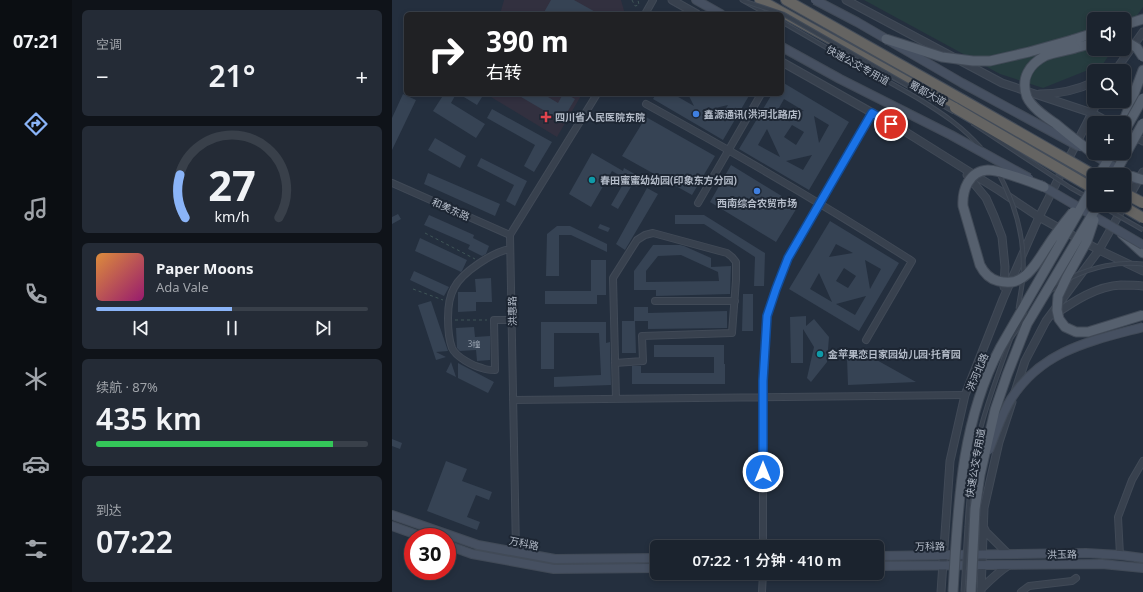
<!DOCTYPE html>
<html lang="zh">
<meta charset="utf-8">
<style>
body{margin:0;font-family:"Noto Sans","Noto Sans SC",sans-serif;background:#242b36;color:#f1f3f6;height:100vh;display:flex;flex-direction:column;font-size:15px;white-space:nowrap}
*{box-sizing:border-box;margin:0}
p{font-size:13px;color:#a0a4aa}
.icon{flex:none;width:22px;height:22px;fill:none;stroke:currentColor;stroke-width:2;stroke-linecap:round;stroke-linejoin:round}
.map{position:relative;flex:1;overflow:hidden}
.drawer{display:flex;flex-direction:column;gap:10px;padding:10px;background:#0f1319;width:320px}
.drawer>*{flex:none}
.top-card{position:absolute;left:12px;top:12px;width:380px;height:84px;border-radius:6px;box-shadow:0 2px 6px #0003,0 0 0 1px #39404a;background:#202124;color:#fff;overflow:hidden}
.buttons{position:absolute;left:695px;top:12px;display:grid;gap:8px}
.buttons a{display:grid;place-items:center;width:44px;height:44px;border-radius:6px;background:#1b232e;box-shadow:0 2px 6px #0003,0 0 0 1px #39404a;font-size:20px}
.speed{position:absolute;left:12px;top:528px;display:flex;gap:8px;font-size:20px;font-weight:700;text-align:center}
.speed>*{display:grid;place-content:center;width:52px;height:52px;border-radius:50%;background:#1b232e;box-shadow:0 2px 6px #0003,0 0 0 1px #39404a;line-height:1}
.speed .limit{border:6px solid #d22;background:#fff;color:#111}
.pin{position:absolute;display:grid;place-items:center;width:34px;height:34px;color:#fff;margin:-17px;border:2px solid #fff;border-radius:50%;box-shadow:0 1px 4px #0007}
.me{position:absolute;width:44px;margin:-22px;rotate:0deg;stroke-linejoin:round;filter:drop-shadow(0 0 3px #0008)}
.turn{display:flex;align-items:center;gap:14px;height:84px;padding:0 16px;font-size:18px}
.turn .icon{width:52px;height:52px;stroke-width:2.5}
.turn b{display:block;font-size:28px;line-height:34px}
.big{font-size:30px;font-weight:600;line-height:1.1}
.drawer .tile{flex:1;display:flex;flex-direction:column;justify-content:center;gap:6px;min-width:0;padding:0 14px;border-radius:6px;background:#242b36}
.drawer .dial{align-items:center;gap:0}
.dial svg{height:104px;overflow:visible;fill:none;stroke:#39404a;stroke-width:7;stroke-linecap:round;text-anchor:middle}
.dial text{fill:#f1f3f6;stroke:none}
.song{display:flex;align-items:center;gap:12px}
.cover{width:48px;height:48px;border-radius:6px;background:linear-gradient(135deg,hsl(30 70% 55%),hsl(320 70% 35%))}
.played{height:4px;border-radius:2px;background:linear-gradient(90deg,#8ab4f8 50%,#39404a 50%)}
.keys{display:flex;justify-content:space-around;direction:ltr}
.heat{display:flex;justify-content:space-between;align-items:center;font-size:22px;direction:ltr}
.charge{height:6px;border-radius:3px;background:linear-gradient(90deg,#34c759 87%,#39404a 0)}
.trip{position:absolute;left:258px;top:540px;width:234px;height:40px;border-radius:6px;background:#1b232e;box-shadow:0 2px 6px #0003,0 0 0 1px #39404a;font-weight:600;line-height:40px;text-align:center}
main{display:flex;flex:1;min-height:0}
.dock{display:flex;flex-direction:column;width:72px;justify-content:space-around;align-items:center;background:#0b0e12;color:#a0a4aa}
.dock .icon{width:28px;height:28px}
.dock .current{color:#8ab4f8}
.dock b{font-size:18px;color:#f1f3f6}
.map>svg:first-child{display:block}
</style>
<main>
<nav class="dock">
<b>07:21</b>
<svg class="icon current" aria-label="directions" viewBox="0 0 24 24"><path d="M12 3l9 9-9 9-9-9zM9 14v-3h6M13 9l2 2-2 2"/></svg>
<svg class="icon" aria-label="music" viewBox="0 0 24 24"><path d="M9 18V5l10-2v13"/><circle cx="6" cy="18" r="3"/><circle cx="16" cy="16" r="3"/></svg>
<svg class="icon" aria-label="phone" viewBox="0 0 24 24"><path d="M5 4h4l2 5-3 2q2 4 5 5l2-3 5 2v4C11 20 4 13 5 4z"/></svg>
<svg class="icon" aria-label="climate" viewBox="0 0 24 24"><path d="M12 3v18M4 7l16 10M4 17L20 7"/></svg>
<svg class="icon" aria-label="car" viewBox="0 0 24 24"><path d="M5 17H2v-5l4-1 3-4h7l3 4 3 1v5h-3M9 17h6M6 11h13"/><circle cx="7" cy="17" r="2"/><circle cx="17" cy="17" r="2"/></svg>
<svg class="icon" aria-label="filters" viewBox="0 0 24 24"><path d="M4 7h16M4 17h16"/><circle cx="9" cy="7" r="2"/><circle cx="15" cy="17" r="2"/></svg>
</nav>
<section class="drawer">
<div class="tile"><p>空调</p>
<div class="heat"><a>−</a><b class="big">21°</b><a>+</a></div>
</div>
<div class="tile dial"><svg viewBox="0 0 100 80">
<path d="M14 69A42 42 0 1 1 86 69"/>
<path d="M14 69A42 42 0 0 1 10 36" stroke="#8ab4f8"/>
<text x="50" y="56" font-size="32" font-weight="700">27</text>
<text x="50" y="72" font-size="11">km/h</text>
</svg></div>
<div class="tile">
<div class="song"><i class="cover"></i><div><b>Paper Moons</b><p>Ada Vale</p></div></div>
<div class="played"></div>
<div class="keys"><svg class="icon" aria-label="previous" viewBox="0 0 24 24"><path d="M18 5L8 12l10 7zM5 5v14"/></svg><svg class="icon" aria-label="pause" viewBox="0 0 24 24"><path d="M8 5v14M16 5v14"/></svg><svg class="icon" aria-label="next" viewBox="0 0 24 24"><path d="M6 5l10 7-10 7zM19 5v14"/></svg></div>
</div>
<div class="tile"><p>续航 · 87%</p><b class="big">435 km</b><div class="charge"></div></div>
<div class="tile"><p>到达</p><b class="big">07:22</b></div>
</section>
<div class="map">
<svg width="751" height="592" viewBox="0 0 751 592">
<rect width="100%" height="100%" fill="#242f3e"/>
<path fill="#32303f" d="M112 0H229L233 14H108Z
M97 94H190L165 137 99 97Z"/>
<path fill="#263c3f" d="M472 0H751V7L732 34V19H702V49H721L711 64 651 88 608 74Z"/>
<path fill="#364354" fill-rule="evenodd" d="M159 0H182L207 14H151Z
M390 82 457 122 417 190 347 149 380 94H390ZM392 99 412 111 383 115ZM422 116 437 125 427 143ZM400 125 412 132 404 145 392 137ZM375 129 388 157 366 145ZM420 155 411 170 394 161Z
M11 94 24 100 0 150V118Z
M52 94H64L59 103 93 124 84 138 41 111Z
M67 94H86L90 97 85 105Z
M124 94H151L166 103 171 94H174L183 99 170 121Z
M264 94H281L302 106 296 94H358L331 140 261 99ZM336 105 327 120 311 111Z
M100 109 160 142 142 172 132 166 143 145 95 118Z
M254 117 323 156 300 195 230 156Z
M43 138 74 156 68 168 36 150Z
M200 153 231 171 232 168 250 178 245 187 240 185 226 209 219 205 234 179 220 171 199 207 177 194Z
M89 158 135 181 123 206 114 201 122 185 85 166Z
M339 165 406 206 384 242 318 202Z
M36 173 108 204 103 216 32 184Z
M255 188 266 194 233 250 224 244Z
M6 214 9 219 0 224V217Z
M37 215 82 235 81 238 97 246 94 254 90 256 76 249 78 245 32 225Z
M283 215H312L373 253 372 286H362L363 257 312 224H283Z
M438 221 507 263 467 331 397 289ZM444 244 461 253 437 257ZM473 260 489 269 478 289ZM452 268 464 276 456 288 444 281ZM427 273 440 302 418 289ZM474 296 463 315 444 304Z
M208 224 218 228 216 232 206 228Z
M165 226H178L215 244V252L179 235H167V276H154L155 234Z
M28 238 75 260 70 271 69 272 65 270 23 251Z
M261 245H288L292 246 319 258V267L339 266 338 294 264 296V290H242V271ZM289 255 326 272 327 281 254 282V271L266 256Z
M199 260H214V295H205V304H153V291H199Z
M22 271 57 287 52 296 18 280Z
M99 278 100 302H84V311L66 312V292H84L83 279Z
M351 294H361V331H350Z
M39 301 56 351 44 352 54 357 44 360 26 305Z
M242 307H256V313L335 311V328L256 329V321H243L244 353H230V321H242Z
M414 316V326L422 319 437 337 435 362 419 382 415 378 422 347 411 329V363H399L398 317Z
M149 322H214V343L218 342 219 385 162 387V377L209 375 207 333H162V369H149Z
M82 327 83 337 98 336V360L85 361 84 350 68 351 65 348 64 328Z
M262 345H332V364H333V384H240V366H249V373H322V357H262Z
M465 349 524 382 456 385 455 358Z
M59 362 64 377 54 372Z
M66 363 102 382 96 393 66 378Z
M0 439 10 443 8 449 0 446Z
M54 461 75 469 70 481 100 492 97 500 84 495 75 517 88 522 85 530 35 511Z"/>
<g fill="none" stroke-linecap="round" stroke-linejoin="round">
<defs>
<path id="service" d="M350 0 375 14
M390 22 449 56
M679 188 702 201
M708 205 723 214
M575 526C577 490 581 454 591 420 599 392 609 365 619 338"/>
<path id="minor" d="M253 14 261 0
M254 104C345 154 433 205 520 261L474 340
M0 183 118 235
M306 203 369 94
M118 249C101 252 70 272 62 288 57 297 56 308 56 318 56 327 57 340 60 348 64 357 81 366 90 368 94 370 99 370 103 370L102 320H120
M263 301H343
M223 363 251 361 250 336 340 333 344 280V262L340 257 335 253 261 233 253 235 245 240 221 278 224 399
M121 400 573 395
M371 547V381L375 316 384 289 396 258 480 113
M124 552 118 235 205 94
M728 555 726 517 740 480 751 461
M370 592 371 573
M629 592 637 586 680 581 684 578"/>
<path id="tertiary" d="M280 0 305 14
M454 0 610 83 700 113 718 123
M390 62 509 129 608 191 647 217 707 250 751 271
M723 71 751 32
M648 94C667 94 685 90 702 82
M732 131 751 141
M575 175 594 198 602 216 610 237 613 267 612 287
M662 315C682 301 705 286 729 285 736 285 744 285 751 286
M623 392 633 361 654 321 707 250 751 172
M592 528 594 532 616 554
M589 589C598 580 606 572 617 565
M549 592 558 461 573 395 611 299 647 217 706 101
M589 592 592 508 607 442 620 402"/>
<path id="secondary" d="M304 0 329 14
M0 515 86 545 163 559 265 558
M0 526 31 537
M55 545 80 554 162 569 265 568
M485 556 694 553 728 555 751 558
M485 566 710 564 751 568"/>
<path id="primary" d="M732 25 751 19
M680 40 702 33
M683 48 702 43
M731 123 751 70
M730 234 751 253"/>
<path id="trunk" d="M368 0 563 108
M394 0 571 100"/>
</defs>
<use href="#service" stroke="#414a57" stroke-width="5"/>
<use href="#minor" stroke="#414a57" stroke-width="8"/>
<use href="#tertiary" stroke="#414a57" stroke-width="9"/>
<use href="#secondary" stroke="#414a57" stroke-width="10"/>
<use href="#primary" stroke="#414a57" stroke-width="11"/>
<use href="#trunk" stroke="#434c59" stroke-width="12"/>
<path stroke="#3f5557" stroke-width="1" stroke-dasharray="3 3" stroke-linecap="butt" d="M240 0 243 6 247 5 246 0
M33 233 83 259
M21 289 51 300
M63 320H95"/>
<use href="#service" stroke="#38414e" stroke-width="3"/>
<use href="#minor" stroke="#38414e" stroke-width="6"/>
<use href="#tertiary" stroke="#38414e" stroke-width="7"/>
<use href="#secondary" stroke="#465061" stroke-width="8"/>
<use href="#primary" stroke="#56606e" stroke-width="9"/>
<use href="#trunk" stroke="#656462" stroke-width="10"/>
<defs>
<path id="service-bridge" d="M352 1 391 14 562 112
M449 56C475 70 501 84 527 99 550 113 571 127 589 148
M580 123 679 188
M607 174C623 204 633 239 631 274
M723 214 751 230
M678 278C700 267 727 261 751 264
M658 291 669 284
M626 309 631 279
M619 338 636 314
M571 592 575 526"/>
<path id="secondary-bridge" d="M423 0 465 22 570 83 688 147
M390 47 448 79 559 135 637 178
M698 153 744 179
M647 184 751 245
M597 450C604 433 609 415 619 399 650 350 699 341 751 327"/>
<path id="primary-bridge" d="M494 39 550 57 581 61H598L637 52 680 40
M732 40 745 48 751 57
M683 48C674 51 662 52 653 56 638 64 628 78 635 97 640 108 654 117 664 124 677 135 690 145 703 155
M732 132 751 98
M707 175 720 153
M722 175 751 123
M739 176 751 180
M652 187C637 181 623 176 608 172 604 171 600 170 596 170 577 171 570 190 571 206L588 265C592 273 598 279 606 281 614 283 623 283 630 278 641 271 648 257 655 247 663 234 672 223 681 212
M702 220 695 241 675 277 666 296 665 310 667 319 673 327 684 332H696L751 315
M561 592C566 509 568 423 608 348L702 185
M579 592 583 509 588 475 603 410 615 375 635 324 706 205"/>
<path id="trunk-bridge" d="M571 100 702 175
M563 108 702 189
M732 193 751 203
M729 205 751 218"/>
</defs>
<use href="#service-bridge" stroke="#414a57" stroke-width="5" stroke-linecap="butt"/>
<use href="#secondary-bridge" stroke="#414a57" stroke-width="10" stroke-linecap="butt"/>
<use href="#primary-bridge" stroke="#414a57" stroke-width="11" stroke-linecap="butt"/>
<use href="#trunk-bridge" stroke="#434c59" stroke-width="12" stroke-linecap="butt"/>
<use href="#service-bridge" stroke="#38414e" stroke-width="3"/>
<use href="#secondary-bridge" stroke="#465061" stroke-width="8"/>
<use href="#primary-bridge" stroke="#56606e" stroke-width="9"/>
<use href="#trunk-bridge" stroke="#656462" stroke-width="10"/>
</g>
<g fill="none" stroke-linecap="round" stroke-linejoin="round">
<defs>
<path id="route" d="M371 472V381L375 316 384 289 396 258 480 113 499 124"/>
</defs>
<use href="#route" stroke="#114b97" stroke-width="10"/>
<use href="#route" stroke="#1a73e8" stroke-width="7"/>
</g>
<g fill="#3f7fe0" stroke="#1d2633" stroke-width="1.5">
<circle cx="304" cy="114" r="4"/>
<circle cx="365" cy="191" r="4"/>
</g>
<path fill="#e0444e" stroke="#1d2633" stroke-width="1.5" d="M152 111h4v4h4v4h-4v4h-4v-4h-4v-4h4z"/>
<g fill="#0f9aa8" stroke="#1d2633" stroke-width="1.5">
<circle cx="200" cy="180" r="4"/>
<circle cx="428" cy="354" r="4"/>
</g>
<g text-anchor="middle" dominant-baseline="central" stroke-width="4" stroke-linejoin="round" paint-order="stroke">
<g font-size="8" fill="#929caa">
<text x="82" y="343">3幢</text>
</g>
<g font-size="10" fill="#b4bcc9" stroke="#1d2633">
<text transform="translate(466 65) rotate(29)">快速公交专用道</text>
<text transform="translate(536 93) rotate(29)">蜀都大道</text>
<text transform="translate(59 209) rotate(24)">和美东路</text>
<text transform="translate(120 311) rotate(-91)">洪惠路</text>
<text transform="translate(585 372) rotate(-67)">洪河北路</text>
<text transform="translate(583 463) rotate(-80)">快速公交专用道</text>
<text transform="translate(132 543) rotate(11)">万科路</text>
<text transform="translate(538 546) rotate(-1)">万科路</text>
<text transform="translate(670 554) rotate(-1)">洪玉路</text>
</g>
<g font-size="10" font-weight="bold" fill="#b4bcc9" stroke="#1d2633" text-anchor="start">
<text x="312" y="114">鑫源通讯(洪河北路店)</text>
<text x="163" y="117">四川省人民医院东院</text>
<text x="208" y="180">春田蜜蜜幼幼园(印象东方分园)</text>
<text x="365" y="203" text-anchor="middle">西南综合农贸市场</text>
<text x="436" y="354">金苹果恋日家园幼儿园·托育园</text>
</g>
</g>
</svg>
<div class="buttons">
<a><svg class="icon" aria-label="sound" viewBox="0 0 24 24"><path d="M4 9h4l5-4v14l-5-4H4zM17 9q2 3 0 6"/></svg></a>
<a><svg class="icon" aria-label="search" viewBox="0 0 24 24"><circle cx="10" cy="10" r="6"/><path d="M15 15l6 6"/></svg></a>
<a>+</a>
<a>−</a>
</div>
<div class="speed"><div class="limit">30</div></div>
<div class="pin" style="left:499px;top:124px;background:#d93025"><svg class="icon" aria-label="arrive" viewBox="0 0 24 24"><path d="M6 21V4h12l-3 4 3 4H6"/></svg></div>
<svg class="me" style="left:371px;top:472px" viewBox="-20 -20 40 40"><circle r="17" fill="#1a73e8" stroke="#fff" stroke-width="3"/><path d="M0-11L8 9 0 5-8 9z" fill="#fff"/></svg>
<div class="trip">07:22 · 1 分钟 · 410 m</div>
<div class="top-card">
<div class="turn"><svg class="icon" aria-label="right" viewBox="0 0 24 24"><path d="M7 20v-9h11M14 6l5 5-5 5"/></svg><div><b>390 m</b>右转</div></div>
</div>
</div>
</main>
